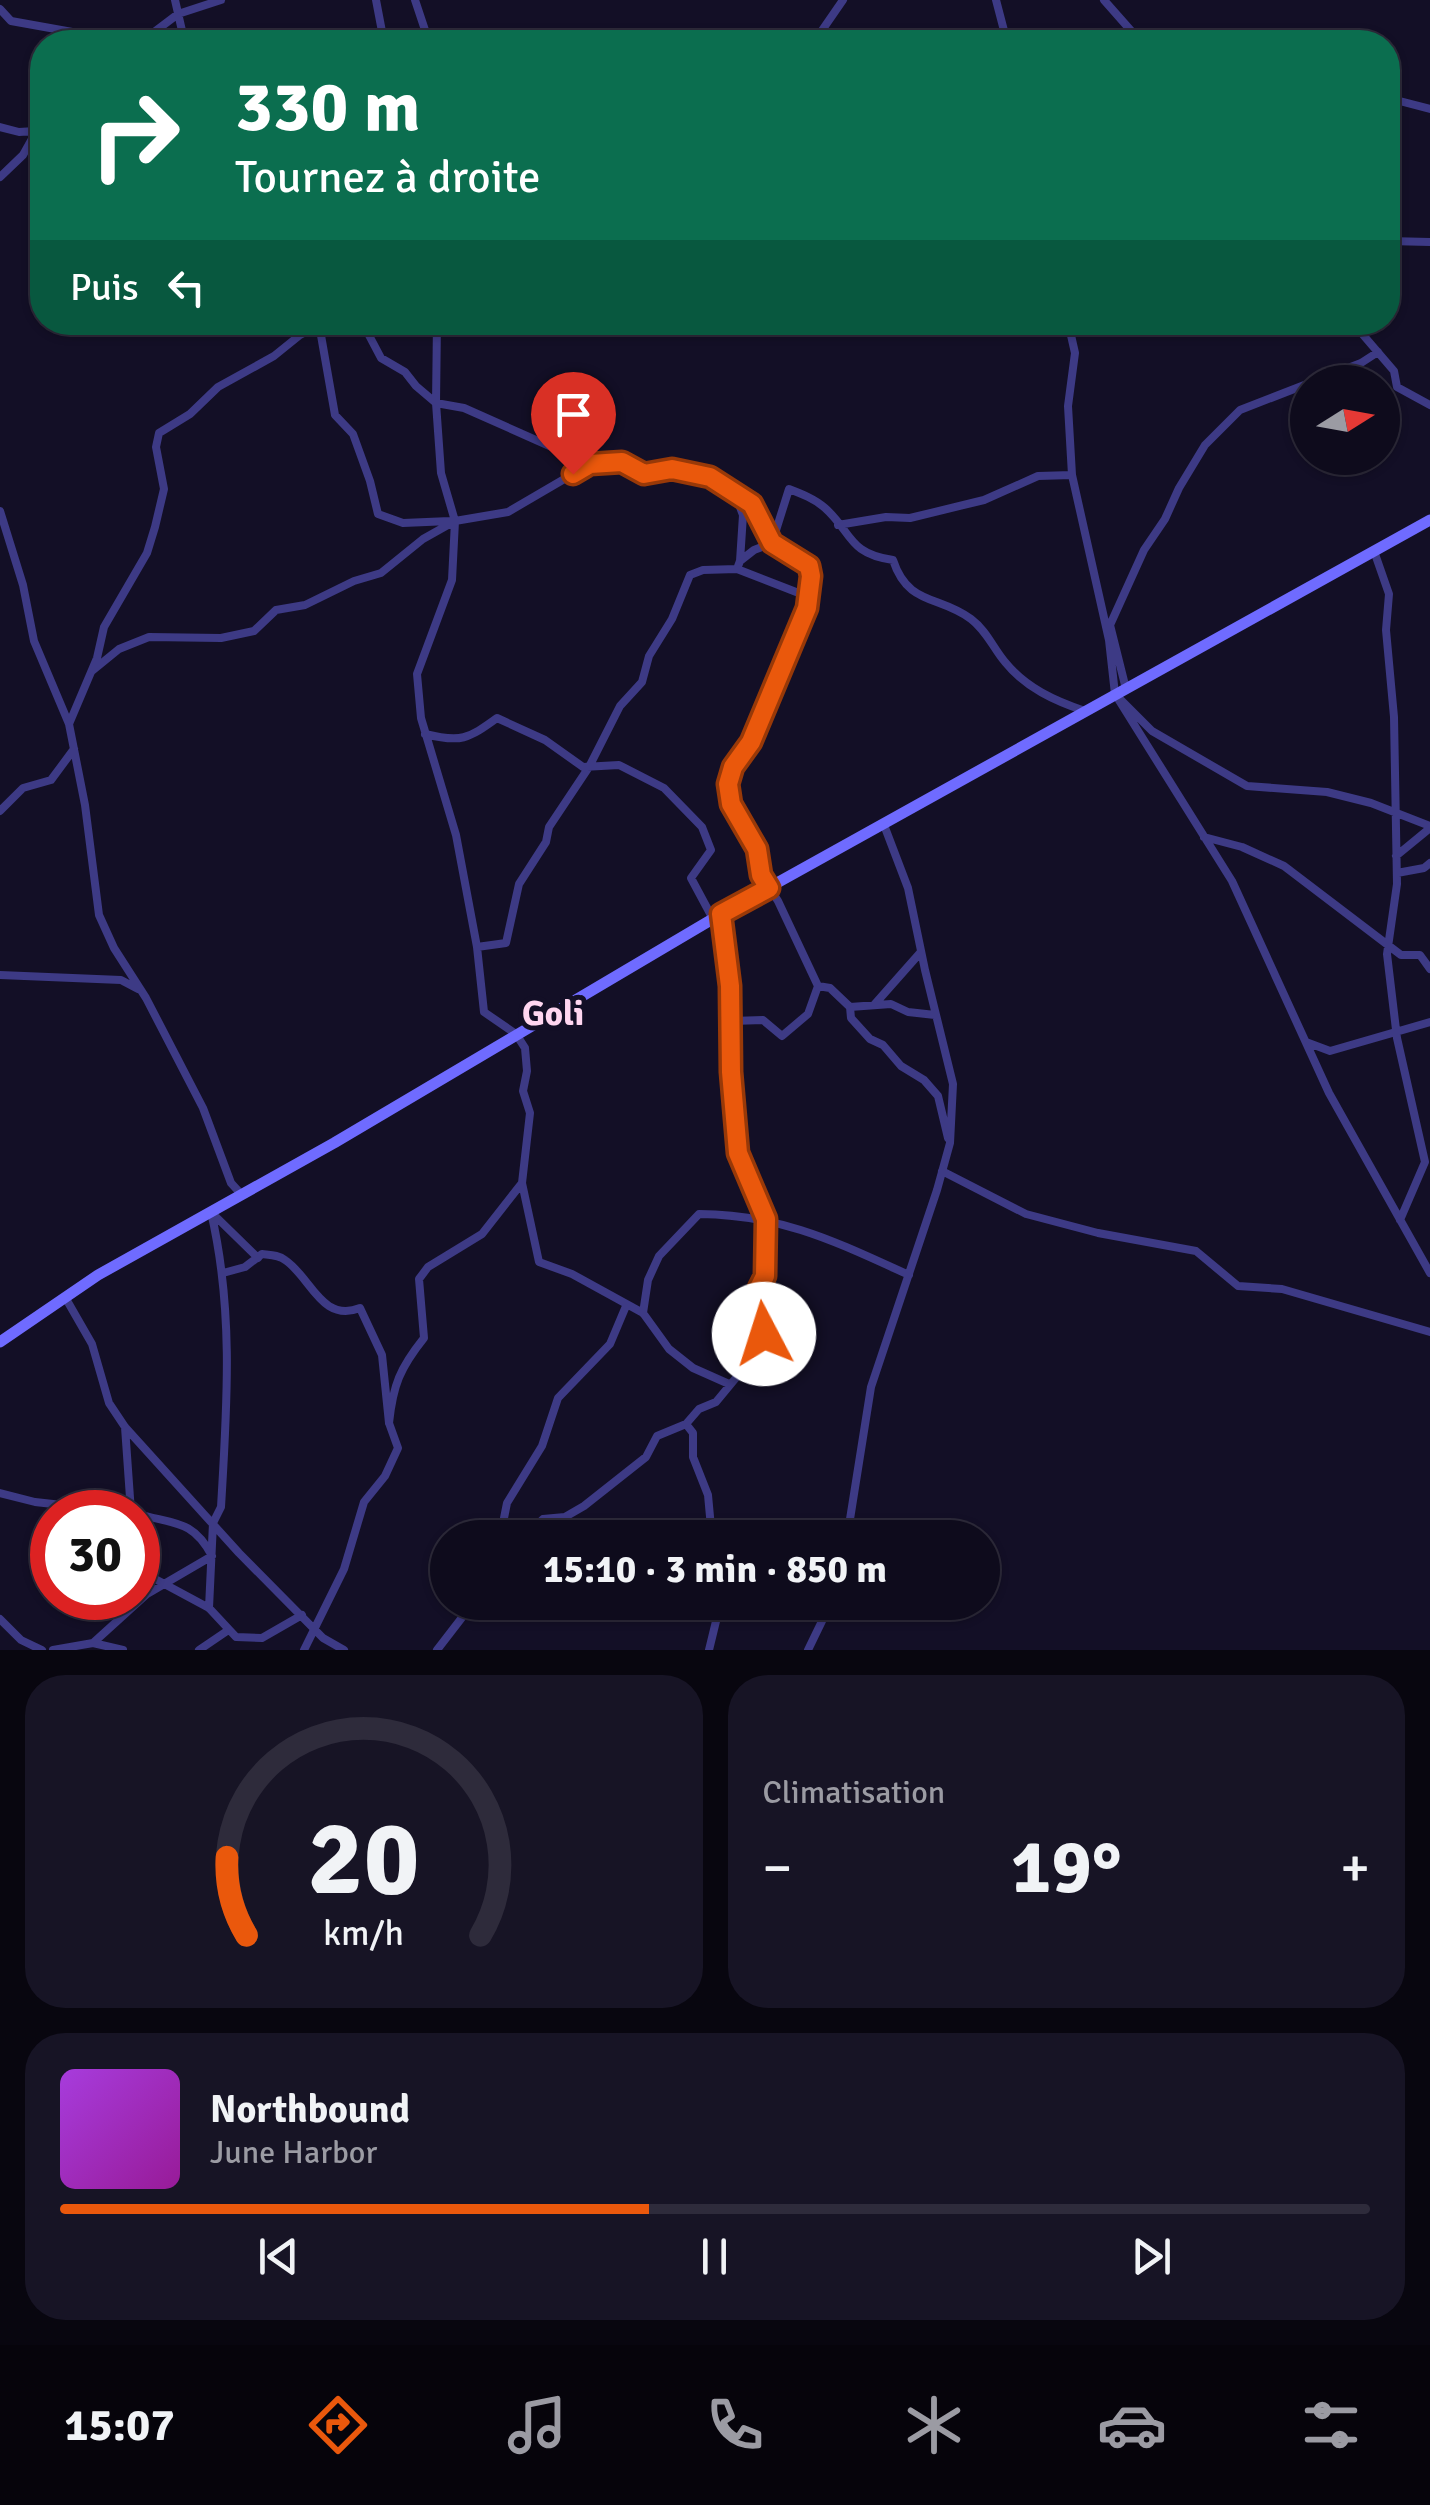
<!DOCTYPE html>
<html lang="fr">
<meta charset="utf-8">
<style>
body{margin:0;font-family:Signika,sans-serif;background:#171425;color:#f1f3f6;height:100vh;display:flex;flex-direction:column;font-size:38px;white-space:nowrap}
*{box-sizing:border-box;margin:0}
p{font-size:32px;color:#9b9ba3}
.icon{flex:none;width:55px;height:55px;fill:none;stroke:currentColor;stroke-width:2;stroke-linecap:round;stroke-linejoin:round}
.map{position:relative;height:1650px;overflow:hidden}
.details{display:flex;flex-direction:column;gap:25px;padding:25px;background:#08060f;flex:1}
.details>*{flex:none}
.top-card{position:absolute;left:30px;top:30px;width:1370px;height:305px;border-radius:40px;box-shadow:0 2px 8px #0004,0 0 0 2px #2e2b3b;background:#0b6e4f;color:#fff;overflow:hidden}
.needle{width:65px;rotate:79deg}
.tools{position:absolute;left:1290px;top:365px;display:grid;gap:20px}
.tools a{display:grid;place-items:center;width:110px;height:110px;border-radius:50%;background:#0e0b1c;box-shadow:0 2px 8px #0004,0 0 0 2px #2e2b3b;font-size:50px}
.speed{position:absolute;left:30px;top:1490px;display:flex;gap:20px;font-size:50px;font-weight:700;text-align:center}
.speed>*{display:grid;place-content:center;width:130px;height:130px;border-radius:50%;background:#0e0b1c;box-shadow:0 2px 8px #0004,0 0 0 2px #2e2b3b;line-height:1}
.speed .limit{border:15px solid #d22;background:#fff;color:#111}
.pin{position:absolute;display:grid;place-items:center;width:85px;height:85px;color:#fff;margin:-102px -42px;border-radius:50% 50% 50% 0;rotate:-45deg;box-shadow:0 0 10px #0007}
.pin .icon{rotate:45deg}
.me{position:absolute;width:110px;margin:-55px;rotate:355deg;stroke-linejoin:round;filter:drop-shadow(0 0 8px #0008)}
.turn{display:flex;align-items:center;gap:35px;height:210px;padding:0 40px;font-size:45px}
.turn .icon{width:130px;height:130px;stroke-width:2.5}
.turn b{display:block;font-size:70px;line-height:85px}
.then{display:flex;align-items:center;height:95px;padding:0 40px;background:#0003;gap:20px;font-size:38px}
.big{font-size:75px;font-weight:700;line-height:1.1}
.details .tile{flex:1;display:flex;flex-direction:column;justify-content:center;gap:15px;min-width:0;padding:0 35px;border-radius:40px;background:#171425}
.details .dial{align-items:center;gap:0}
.dial svg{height:260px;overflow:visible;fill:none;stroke:#2e2b3b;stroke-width:7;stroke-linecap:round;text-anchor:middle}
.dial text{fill:#f1f3f6;stroke:none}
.song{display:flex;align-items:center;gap:30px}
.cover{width:120px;height:120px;border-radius:15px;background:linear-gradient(135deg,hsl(280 70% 55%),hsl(300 70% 35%))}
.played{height:10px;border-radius:5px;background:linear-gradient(90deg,#ea580c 45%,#2e2b3b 45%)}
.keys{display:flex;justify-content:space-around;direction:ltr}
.heat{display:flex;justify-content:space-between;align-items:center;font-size:55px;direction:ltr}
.details .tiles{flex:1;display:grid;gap:25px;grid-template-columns:1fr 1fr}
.tile:last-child{grid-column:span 2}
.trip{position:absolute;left:430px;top:1520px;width:570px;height:100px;border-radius:50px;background:#0e0b1c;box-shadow:0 2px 8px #0004,0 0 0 2px #2e2b3b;font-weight:700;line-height:100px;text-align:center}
.tab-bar{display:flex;height:160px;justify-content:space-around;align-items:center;background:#06040b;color:#9b9ba3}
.tab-bar .icon{width:70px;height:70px}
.tab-bar .on{color:#ea580c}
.tab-bar b{font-size:45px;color:#f1f3f6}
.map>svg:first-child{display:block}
</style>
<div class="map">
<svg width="1430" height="1650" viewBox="0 0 1430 1650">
<rect width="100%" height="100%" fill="#130f26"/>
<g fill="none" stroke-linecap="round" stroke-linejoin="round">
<path stroke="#3d3a85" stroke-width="8" d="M175 0 183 35 202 42
M376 0 384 42
M415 0 429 42
M996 0 1007 42
M1104 0 1141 42
M0 9 11 21 128 42
M141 42 178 14 221 0
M814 42 843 0
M1388 98 1430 109
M0 127 19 132 35 131
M0 177 23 155 42 121
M1388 241 1430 242
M362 322 381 358 405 372 416 386 436 403 464 408 590 464 622 462 644 474 672 469 710 477 735 494 743 515 740 561 737 569 809 597 807 608 751 742 733 767 729 784 731 803 757 849 761 875 778 901 818 986 830 988 850 1007 891 1004 908 1012 935 1015
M1068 322 1075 353 1068 406 1072 475 1109 640 1115 694
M1352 322 1394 371 1397 387 1430 405
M319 324 335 415 353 434 370 481 378 514 403 523 450 521
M737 495 752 505 772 543 809 566V597
M0 511 23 585 34 641 69 724
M838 525 886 517 910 518 984 500 1038 476 1072 475
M1374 551 1389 594 1386 630 1394 717 1397 884 1387 954 1397 1038 1425 1162 1400 1220
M740 561 754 550 772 543 789 489C802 494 815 499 825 508 852 532 848 554 893 560 908 606 939 595 971 619 987 631 993 648 1005 662 1026 688 1055 701 1085 711
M92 671 119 649 149 637 221 638 254 631 276 610 305 605 354 581 381 573 423 539 455 521 508 512 590 464
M1126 689 1110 625 1144 550 1165 519 1179 488 1205 445 1240 410 1361 363 1378 352
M425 734C461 743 468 739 497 718L545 740 583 767 619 765 664 788 702 827 711 850 691 878 713 919
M0 811 23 788 51 780 74 749
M1430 826 1371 803 1327 792 1247 786 1152 731 1115 694 1232 881 1329 1093 1430 1273
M1204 837 1242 847 1284 866 1401 955H1420L1430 969
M1396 856 1430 828
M1397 873 1424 868 1430 863
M477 947 506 943 519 884 546 842 549 827 589 767 620 706 642 682 649 656 672 619 690 575 703 570 737 569
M0 975 121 980 138 989
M874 1005 920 953
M850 1007 851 1018 870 1039 883 1045 901 1066 924 1080 938 1096 948 1138
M732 1021 763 1020 782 1036 808 1014 818 986
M1306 1042 1330 1051 1430 1022
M942 1171 1026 1214 1098 1233 1196 1251 1238 1286 1282 1289 1430 1332
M522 1183 539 1262 572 1274 643 1313 669 1349 693 1368 729 1384
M242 1195 231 1183 203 1108 146 998 114 948 99 915 85 805 69 724 97 658 104 627 147 553 155 527 164 489 156 447 159 433 190 414 218 387 274 356 300 335 325 322
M211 1212 258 1258
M223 1273 245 1267 262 1254C270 1255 279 1255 285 1260 311 1277 321 1323 360 1308L382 1355 389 1423 398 1448 385 1476 364 1502 344 1569 304 1650
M65 1297 92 1344 109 1403 125 1427 239 1553 323 1638 344 1650
M643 1313 648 1280 659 1256 699 1214C783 1215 834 1241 909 1275
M389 1423C393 1385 400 1368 424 1338L419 1279 428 1267 482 1234 522 1183 530 1113 523 1091 527 1071 525 1048 516 1034 484 1012 477 947 456 835 421 718 417 674 452 580 455 521 441 473 436 403 437 322
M125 1427 131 1512
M0 1493 35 1502 62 1505 77 1500 134 1512
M138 1514C172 1524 193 1519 212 1556L147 1594
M138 1536 144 1573 209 1608 236 1637 262 1638 302 1615
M500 1538 507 1503 542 1446 558 1398 610 1344 626 1306
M524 1538 543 1519 565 1517 584 1506 646 1457 657 1436 686 1424
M712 1538 708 1495 693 1457V1433L686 1424 699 1409 716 1402 759 1350 764 1334 759 1288 765 1276 766 1219 738 1153 731 1072 730 986 721 914
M847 1538 871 1387 937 1190 950 1143 953 1084 925 970 908 888 884 825
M209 1608 213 1523 221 1507C227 1406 234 1311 211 1212
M0 1619 21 1640 42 1650
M93 1643 123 1650
M53 1650 93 1643 147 1594 144 1573
M199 1650 227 1631
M437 1650 474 1602
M709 1650 718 1613 716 1602
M808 1650 823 1619 827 1602"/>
<path stroke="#6f6bff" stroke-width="11" d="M0 1342 98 1275 334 1143 721 914 1430 520"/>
</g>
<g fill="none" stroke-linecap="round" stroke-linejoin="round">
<defs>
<path id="route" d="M573 474 590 464 622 462 644 474 672 469 710 477 752 504 772 543 809 566 811 576 807 608 751 742 733 767 728 784 731 804 757 849 761 875 769 888 721 914 730 986 731 1072 738 1153 766 1219 765 1276 759 1288 764 1334"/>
</defs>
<use href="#route" stroke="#983908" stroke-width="25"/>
<use href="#route" stroke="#ea580c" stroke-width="18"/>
</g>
<g text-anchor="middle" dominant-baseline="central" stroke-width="10" stroke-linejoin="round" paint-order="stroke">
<g font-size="35" font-weight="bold" fill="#ffd6f0" stroke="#130f26">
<text x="553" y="1013">Goli</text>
</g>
</g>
</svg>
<div class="tools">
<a><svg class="needle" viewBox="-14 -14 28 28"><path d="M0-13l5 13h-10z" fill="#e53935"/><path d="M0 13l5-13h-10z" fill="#9b9ba3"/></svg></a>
</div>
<div class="speed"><div class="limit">30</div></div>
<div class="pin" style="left:573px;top:474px;background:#d93025"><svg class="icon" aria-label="arrive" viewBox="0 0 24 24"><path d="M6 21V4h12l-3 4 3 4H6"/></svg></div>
<svg class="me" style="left:764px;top:1334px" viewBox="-20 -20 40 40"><circle r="19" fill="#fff"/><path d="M0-13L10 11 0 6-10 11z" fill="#ea580c"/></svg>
<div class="trip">15:10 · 3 min · 850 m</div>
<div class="top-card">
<div class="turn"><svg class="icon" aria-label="right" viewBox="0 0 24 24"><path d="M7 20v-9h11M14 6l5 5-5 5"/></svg><div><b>330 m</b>Tournez à droite</div></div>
<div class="then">Puis<svg class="icon" aria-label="left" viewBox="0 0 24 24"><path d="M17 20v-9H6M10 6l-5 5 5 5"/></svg></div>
</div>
</div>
<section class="details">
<div class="tiles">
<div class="tile dial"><svg viewBox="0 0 100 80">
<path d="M14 69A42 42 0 1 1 86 69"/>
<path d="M14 69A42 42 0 0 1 8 45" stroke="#ea580c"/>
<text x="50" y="56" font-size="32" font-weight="700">20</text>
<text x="50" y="72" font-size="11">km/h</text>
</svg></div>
<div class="tile"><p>Climatisation</p>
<div class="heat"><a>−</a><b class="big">19°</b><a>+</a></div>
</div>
<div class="tile">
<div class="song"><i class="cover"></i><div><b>Northbound</b><p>June Harbor</p></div></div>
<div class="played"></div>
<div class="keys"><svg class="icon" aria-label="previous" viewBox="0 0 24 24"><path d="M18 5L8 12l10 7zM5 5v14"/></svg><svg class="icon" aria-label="pause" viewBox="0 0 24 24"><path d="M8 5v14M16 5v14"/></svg><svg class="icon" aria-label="next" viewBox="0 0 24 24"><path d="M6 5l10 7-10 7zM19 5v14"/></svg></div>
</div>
</div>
</section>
<nav class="tab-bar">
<b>15:07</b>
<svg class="icon on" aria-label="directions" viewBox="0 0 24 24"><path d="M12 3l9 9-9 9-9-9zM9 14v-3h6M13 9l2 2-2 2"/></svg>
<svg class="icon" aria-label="music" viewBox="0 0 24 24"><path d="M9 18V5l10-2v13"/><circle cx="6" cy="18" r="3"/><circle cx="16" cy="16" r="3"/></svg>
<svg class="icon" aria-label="phone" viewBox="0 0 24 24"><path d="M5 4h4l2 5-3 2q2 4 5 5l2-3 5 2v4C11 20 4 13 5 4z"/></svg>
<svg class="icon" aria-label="climate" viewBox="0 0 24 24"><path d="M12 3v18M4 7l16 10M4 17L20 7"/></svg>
<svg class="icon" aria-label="car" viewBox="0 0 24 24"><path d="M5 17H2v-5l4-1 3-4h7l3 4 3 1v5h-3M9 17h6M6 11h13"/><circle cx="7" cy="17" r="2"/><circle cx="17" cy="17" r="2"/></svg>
<svg class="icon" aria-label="filters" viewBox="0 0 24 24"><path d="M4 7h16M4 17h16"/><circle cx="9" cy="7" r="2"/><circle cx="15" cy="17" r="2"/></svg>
</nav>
